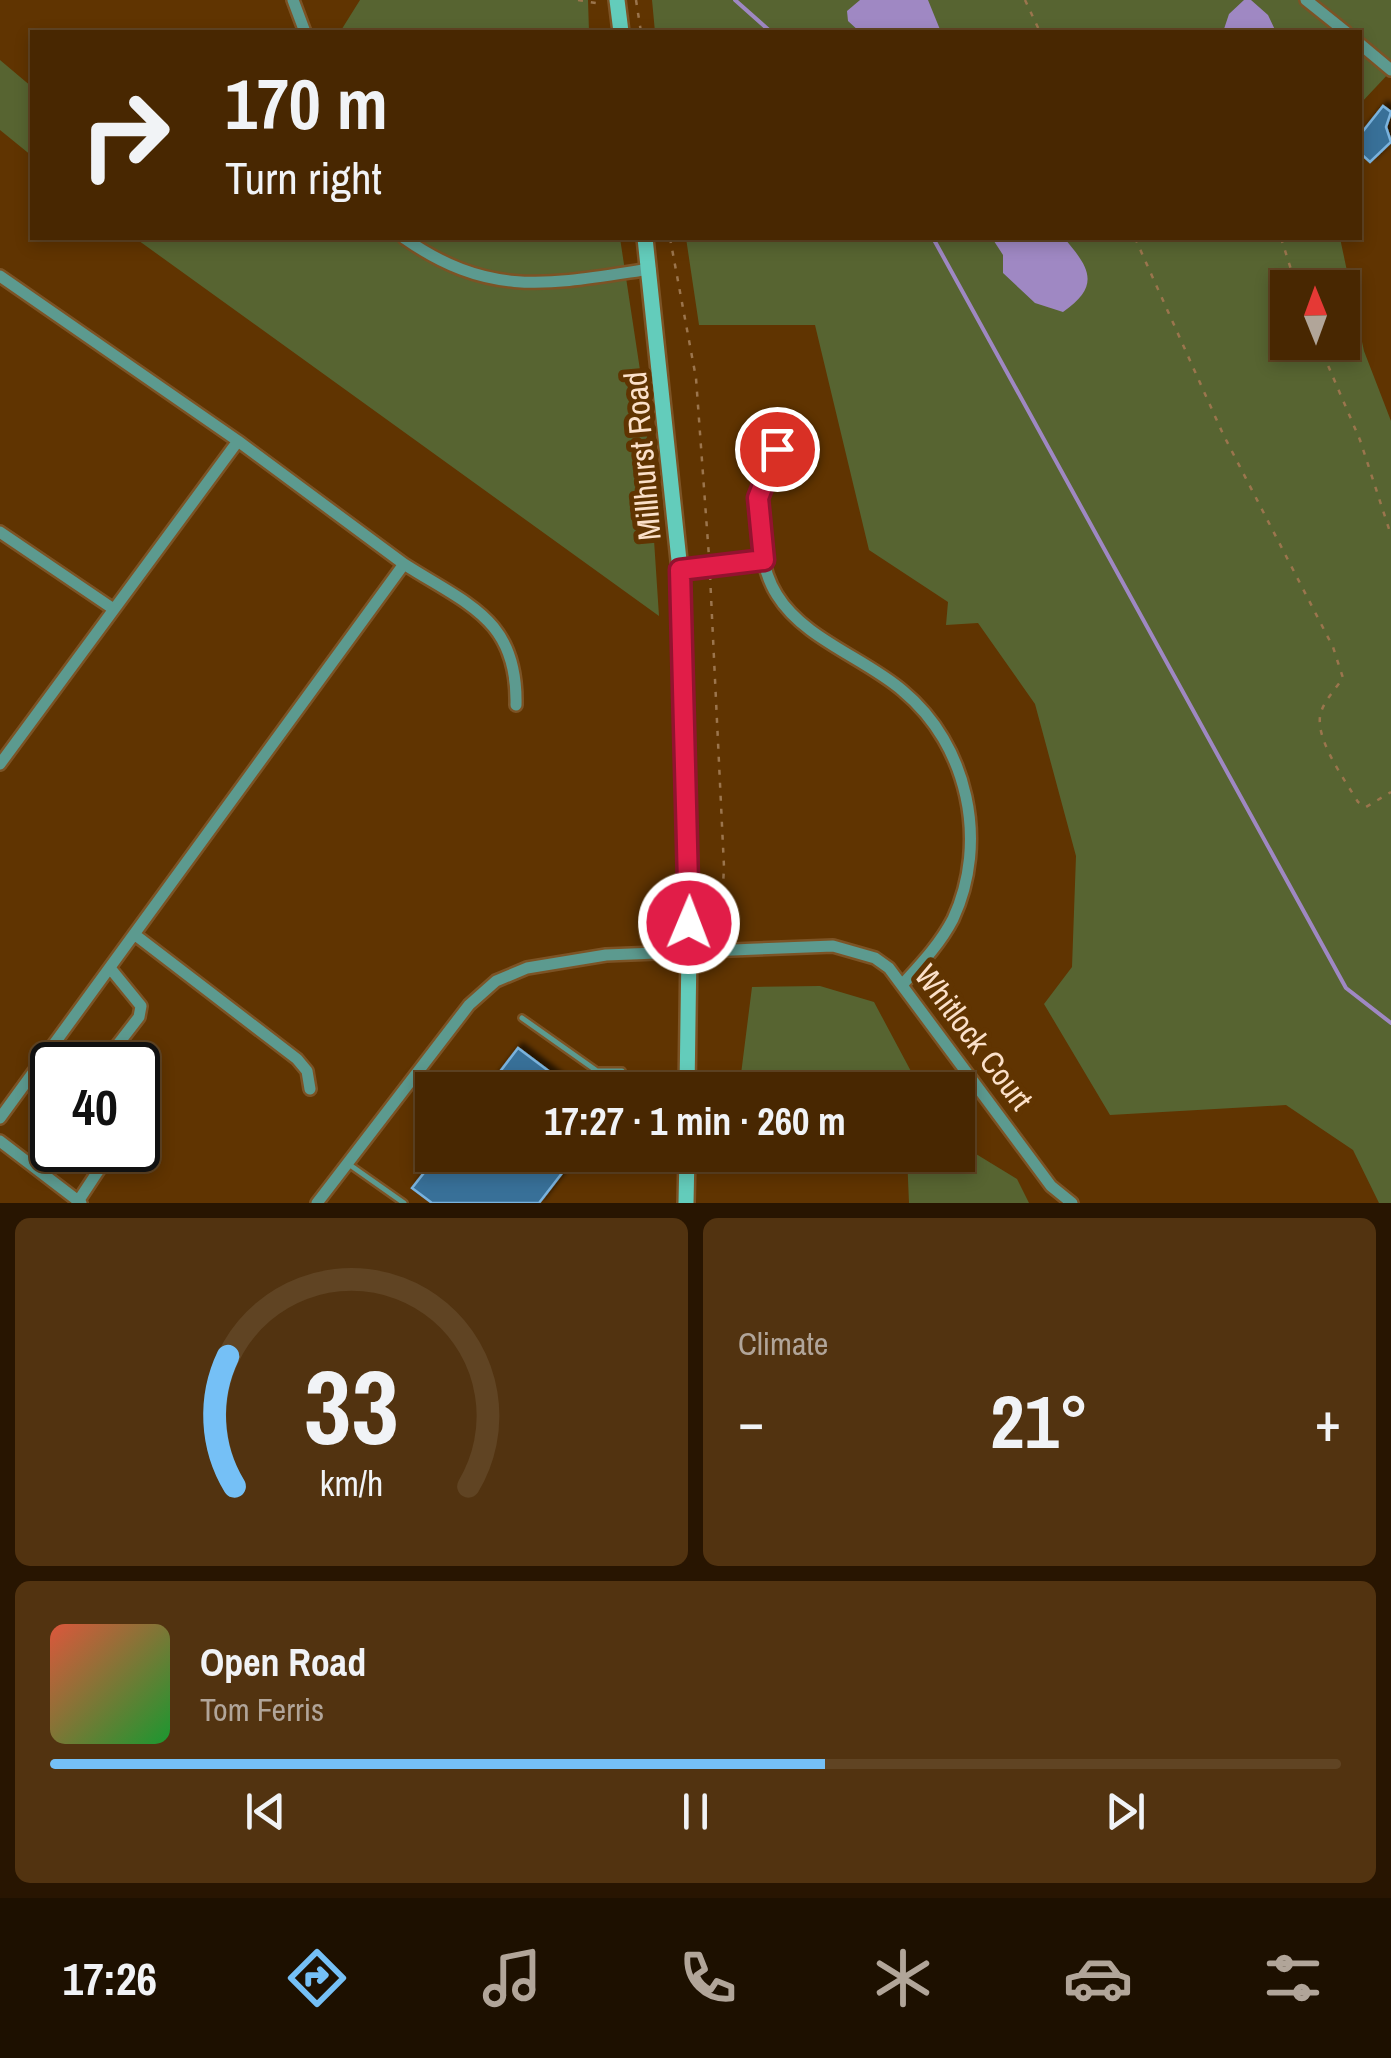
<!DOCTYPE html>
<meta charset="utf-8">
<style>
body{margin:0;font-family:"Archivo Narrow",sans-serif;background:#523310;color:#f1f3f6;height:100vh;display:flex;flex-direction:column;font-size:38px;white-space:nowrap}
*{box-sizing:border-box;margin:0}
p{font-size:32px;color:#b1a599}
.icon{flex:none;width:55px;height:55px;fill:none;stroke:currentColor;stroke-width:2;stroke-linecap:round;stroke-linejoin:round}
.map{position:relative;height:1203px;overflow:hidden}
.details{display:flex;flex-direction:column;gap:15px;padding:15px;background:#281501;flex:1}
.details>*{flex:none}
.guide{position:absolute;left:30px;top:30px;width:1332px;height:210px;border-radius:0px;box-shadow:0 5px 15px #0003,0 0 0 2px #604423;background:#482701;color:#f1f3f6;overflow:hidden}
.needle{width:65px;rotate:359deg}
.controls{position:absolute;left:1270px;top:270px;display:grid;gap:20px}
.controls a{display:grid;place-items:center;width:90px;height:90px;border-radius:0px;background:#482701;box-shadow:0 5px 15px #0003,0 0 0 2px #604423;font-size:50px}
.speed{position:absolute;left:30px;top:1042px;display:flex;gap:20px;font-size:50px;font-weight:700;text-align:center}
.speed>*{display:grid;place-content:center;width:130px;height:130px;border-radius:50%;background:#482701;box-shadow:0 5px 15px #0003,0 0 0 2px #604423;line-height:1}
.speed .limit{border:5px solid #111;border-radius:15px;background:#fff;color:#111}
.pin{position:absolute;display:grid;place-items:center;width:85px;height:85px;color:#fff;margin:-42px;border:5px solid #fff;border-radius:50%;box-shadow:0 2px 10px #0007}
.me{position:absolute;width:110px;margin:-55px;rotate:1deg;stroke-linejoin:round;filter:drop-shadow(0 0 8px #0008)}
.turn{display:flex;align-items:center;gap:35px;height:210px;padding:0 30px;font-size:45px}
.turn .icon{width:130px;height:130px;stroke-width:2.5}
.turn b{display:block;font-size:70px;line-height:85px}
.big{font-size:75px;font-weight:800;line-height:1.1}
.details .card{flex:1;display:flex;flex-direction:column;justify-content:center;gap:15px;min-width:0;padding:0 35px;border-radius:15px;background:#523310}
.details .dial{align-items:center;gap:0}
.dial svg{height:260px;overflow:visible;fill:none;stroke:#604423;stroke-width:7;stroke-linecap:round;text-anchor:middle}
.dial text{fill:#f1f3f6;stroke:none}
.song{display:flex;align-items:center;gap:30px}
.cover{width:120px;height:120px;border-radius:15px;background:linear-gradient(135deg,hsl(10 70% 55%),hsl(130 70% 35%))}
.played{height:10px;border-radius:5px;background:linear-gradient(90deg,#75c0f6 60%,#604423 60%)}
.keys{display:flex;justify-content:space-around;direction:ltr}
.heat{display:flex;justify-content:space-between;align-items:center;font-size:55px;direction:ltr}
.details .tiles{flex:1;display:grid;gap:15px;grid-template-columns:1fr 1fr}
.card:last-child{grid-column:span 2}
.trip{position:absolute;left:415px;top:1072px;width:560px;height:100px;border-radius:0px;background:#482701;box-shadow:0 5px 15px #0003,0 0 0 2px #604423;font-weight:800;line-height:100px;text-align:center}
.tabs{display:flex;height:160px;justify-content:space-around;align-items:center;background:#1d1000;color:#b1a599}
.tabs .icon{width:70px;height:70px}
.tabs .active{color:#75c0f6}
.tabs b{font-size:45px;color:#f1f3f6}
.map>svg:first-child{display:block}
</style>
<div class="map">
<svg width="1391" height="1203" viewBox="0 0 1391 1203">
<defs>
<filter id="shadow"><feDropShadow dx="4.5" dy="-4.5" stdDeviation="2.5" flood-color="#0009"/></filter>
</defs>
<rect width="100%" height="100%" fill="#603401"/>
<path fill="#576431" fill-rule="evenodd" d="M360 0H588L589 32H340Z
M652 0H1391V71L1360 104V32H655Z
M0 60 32 87V156L0 130Z
M135 238H620L645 403 659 616Z
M686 238H1340L1364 351 1391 421V1203H1379L1353 1150 1286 1105 1110 1115 1044 1004 1072 967 1076 856 1035 704 978 623 946 625 948 602 869 550 815 325H699ZM1288 288H1342V342H1288Z
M820 986 874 1002 921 1090H739L752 987Z
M958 1143 1017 1179 1029 1203H909L907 1155H958Z"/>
<path fill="#9f88c3" d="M860 0H928L941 32H860L848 21 847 11Z
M1244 0H1251L1268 15 1276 32H1223L1229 14Z
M992 238H1064C1091 269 1100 286 1063 312L1035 303 1003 273V255Z"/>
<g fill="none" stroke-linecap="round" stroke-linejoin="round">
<path stroke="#9f88c3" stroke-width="4" d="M735 0 771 32
M933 238 1346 988 1391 1023"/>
</g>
<path fill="#387098" stroke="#7ab3de" stroke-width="2.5" filter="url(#shadow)" d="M1383 106 1391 112 1386 127 1391 142 1370 162 1360 153V135Z
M518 1048 574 1090H486Z
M438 1155H576L539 1203H432L412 1188Z"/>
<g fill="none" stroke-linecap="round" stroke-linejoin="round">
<defs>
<path id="lane" d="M683 569 761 560
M522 1018 597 1071H622
M350 1165 404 1203"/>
<path id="street" d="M293 0 305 32
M1306 0 1346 32
M1360 44 1391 70
M404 238C491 299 551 284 650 269
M0 276 238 441 404 564 0 1118
M777 449C771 464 760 483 759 499 756 527 761 570 777 595 804 639 865 658 903 691 968 745 989 842 953 919 940 944 921 964 902 985
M0 532 112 608
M404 564C468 605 518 619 516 705
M0 764 238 441
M134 934 297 1059 307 1071 310 1089
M102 1065 139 1017 141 1006 110 968
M0 1141 81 1203
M77 1203 104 1162 90 1150
M317 1203 469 1005 496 981 527 968 606 955 833 946 875 958 889 968 1051 1186 1072 1203"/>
<path id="secondary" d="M617 0 621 32
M645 238 680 570 690 880 687 1090
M686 1203 687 1155"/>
</defs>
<use href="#lane" stroke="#7c5325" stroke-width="10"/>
<use href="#street" stroke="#7c5325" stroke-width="16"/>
<use href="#secondary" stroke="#7c5325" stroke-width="20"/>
<path stroke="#9b754d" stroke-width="2.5" stroke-dasharray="5 8" stroke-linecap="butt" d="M578 0 601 4
M636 0 641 32
M1025 0 1040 32
M670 238 696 378 709 557
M1135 238 1223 434 1333 647 1343 678C1336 688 1325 700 1321 712 1313 737 1345 780 1358 802L1366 807 1391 792
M1281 238 1297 288
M1318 342 1360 440 1391 535
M710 575 724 867 721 923"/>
<use href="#lane" stroke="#5c9a8f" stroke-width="5"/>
<use href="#street" stroke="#5c9a8f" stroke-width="11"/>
<use href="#secondary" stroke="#63ccbb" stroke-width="15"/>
</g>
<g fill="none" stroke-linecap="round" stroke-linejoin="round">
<defs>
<path id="route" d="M689 923 680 570 764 560 758 498 777 449"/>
</defs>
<use href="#route" stroke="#92132f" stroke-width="25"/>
<use href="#route" stroke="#e11d48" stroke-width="18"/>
</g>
<g text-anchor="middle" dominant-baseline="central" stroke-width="10" stroke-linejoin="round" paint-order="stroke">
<g font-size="32" fill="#fbe0c9" stroke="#603401">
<text transform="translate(642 456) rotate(-95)">Millhurst Road</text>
<text transform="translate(974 1037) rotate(53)">Whitlock Court</text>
</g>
</g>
</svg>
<div class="controls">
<a><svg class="needle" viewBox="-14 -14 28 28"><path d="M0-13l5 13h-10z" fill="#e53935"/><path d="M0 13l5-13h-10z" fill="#b1a599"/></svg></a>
</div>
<div class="speed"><div class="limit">40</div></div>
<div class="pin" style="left:777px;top:449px;background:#d93025"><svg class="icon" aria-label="arrive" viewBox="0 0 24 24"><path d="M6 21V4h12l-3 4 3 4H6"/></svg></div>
<svg class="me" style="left:689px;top:923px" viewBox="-20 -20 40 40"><circle r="17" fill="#e11d48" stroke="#fff" stroke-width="3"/><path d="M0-11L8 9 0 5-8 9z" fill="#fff"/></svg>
<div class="trip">17:27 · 1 min · 260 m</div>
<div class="guide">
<div class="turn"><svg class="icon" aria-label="right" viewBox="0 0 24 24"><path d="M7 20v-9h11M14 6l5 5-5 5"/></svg><div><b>170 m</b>Turn right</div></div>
</div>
</div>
<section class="details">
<div class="tiles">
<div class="card dial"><svg viewBox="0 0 100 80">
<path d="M14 69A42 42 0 1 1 86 69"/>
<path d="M14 69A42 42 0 0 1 12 29" stroke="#75c0f6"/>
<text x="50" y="56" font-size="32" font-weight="700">33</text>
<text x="50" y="72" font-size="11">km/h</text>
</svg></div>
<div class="card"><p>Climate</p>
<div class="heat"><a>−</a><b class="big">21°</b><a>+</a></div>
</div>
<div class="card">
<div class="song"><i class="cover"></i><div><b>Open Road</b><p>Tom Ferris</p></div></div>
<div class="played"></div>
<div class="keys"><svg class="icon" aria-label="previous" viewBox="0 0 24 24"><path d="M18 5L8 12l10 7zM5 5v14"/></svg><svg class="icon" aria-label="pause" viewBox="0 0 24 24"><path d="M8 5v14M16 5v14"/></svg><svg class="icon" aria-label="next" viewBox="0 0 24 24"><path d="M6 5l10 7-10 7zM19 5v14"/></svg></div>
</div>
</div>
</section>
<nav class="tabs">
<b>17:26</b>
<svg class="icon active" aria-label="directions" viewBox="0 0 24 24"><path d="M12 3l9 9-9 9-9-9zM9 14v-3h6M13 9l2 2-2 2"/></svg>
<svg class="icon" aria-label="music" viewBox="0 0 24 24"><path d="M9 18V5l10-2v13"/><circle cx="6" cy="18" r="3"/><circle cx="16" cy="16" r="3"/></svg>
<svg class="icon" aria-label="phone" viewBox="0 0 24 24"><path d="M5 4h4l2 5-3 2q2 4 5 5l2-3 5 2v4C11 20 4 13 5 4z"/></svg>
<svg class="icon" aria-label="climate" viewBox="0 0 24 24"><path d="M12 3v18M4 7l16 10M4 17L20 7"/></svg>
<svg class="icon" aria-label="car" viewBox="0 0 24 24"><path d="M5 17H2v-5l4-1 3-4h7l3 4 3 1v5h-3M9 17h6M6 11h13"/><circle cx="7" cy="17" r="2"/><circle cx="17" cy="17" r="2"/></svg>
<svg class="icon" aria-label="filters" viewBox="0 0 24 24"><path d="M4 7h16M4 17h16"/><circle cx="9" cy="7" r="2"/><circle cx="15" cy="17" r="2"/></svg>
</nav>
